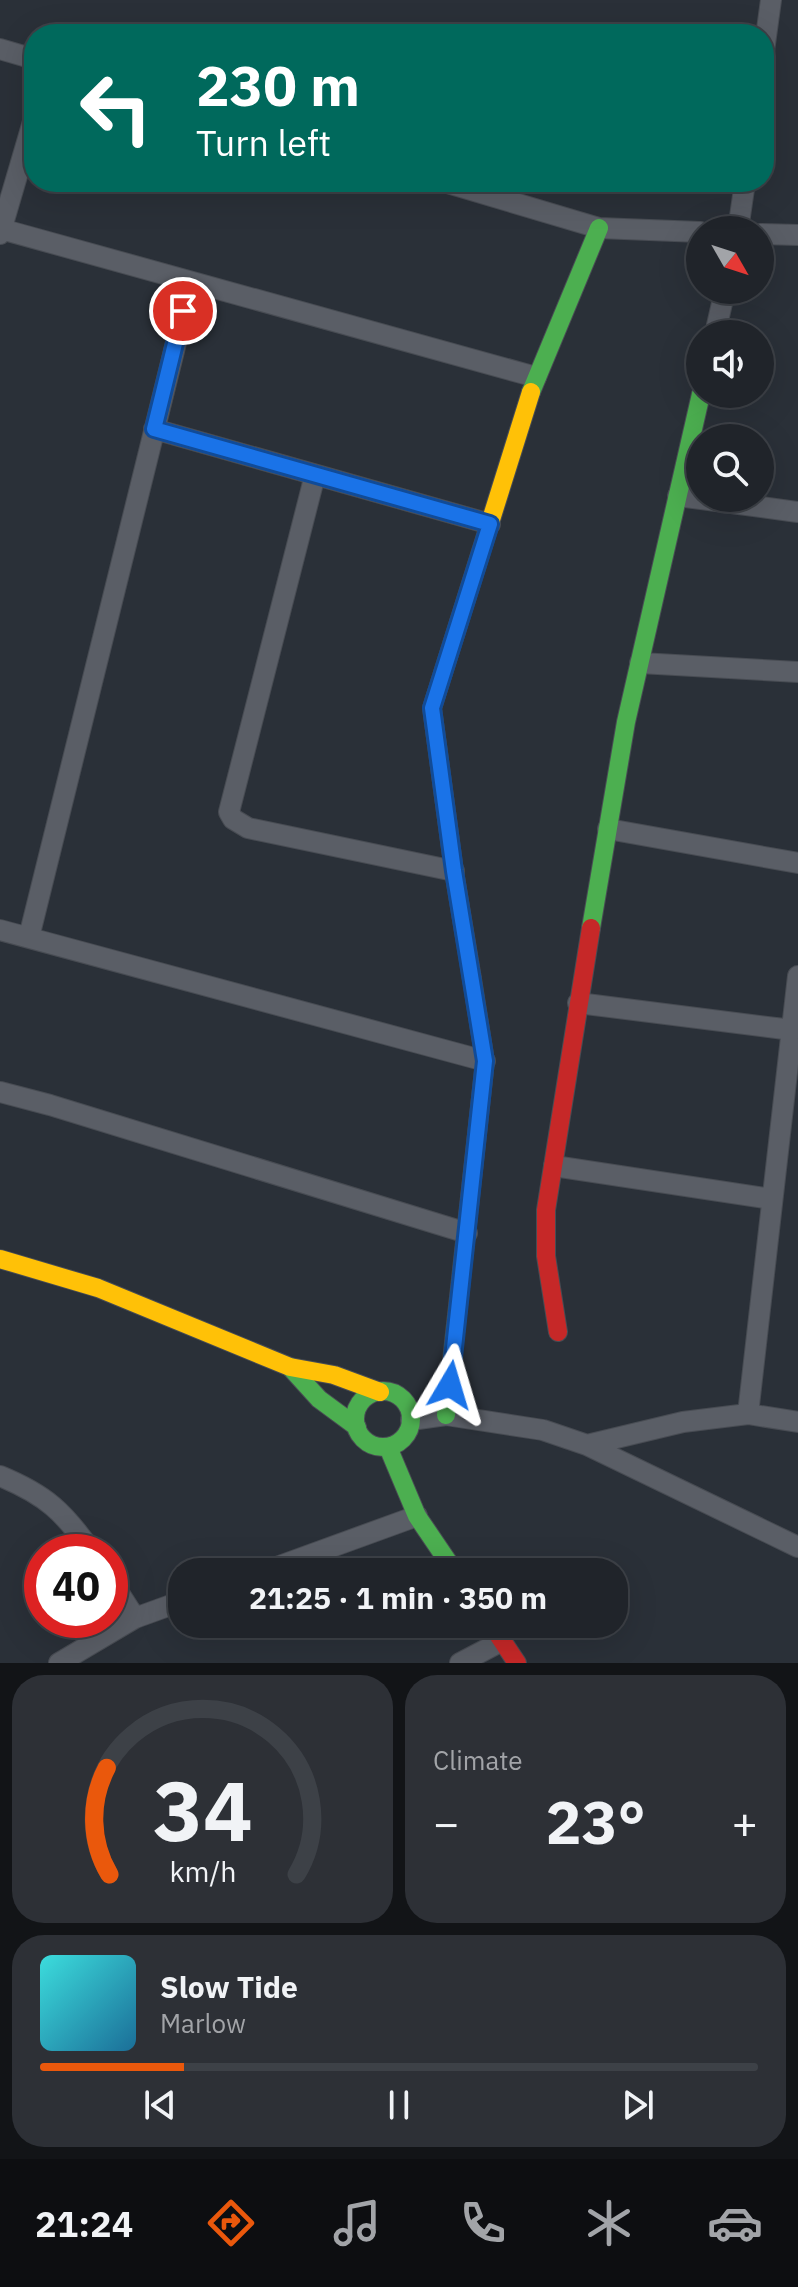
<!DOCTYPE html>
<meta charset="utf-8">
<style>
body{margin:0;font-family:"IBM Plex Sans",sans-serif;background:#2d3036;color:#f1f3f6;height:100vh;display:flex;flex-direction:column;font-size:30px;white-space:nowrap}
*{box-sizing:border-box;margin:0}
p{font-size:26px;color:#a2a4a8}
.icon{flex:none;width:44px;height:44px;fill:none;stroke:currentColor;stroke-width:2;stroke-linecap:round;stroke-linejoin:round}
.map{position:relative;height:1663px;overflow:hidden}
.details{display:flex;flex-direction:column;gap:12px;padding:12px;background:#121417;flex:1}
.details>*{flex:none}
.top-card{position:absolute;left:24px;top:24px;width:750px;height:168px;border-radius:32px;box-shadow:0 8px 32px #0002,0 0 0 2px #3d4147;background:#00695c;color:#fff;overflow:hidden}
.needle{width:52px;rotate:129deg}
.buttons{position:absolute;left:686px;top:216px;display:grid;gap:16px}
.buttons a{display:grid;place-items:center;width:88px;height:88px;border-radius:50%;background:#20242a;box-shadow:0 8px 32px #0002,0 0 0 2px #3d4147;font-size:40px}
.speed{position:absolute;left:24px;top:1534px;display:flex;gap:16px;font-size:40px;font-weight:700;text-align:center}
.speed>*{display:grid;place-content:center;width:104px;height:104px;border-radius:50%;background:#20242a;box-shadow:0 8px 32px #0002,0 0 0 2px #3d4147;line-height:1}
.speed .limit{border:12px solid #d22;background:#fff;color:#111}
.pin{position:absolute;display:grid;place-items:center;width:68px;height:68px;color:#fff;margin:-34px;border:4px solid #fff;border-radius:50%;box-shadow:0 2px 8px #0007}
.me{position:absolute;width:88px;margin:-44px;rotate:7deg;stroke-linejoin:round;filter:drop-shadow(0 0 6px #0008)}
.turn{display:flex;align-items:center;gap:28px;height:168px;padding:0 40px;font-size:36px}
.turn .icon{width:104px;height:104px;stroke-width:2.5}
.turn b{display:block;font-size:56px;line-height:68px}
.big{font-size:60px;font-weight:700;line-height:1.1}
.details .tile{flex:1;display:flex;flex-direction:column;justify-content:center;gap:12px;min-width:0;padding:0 28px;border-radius:32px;background:#2d3036}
.details .dial{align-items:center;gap:0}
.dial svg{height:208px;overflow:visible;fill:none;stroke:#3d4147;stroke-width:7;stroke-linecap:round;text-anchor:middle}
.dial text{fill:#f1f3f6;stroke:none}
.song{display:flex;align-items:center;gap:24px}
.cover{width:96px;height:96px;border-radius:12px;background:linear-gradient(135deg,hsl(180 70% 55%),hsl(200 70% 35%))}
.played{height:8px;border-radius:4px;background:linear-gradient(90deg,#ea580c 20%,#3d4147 20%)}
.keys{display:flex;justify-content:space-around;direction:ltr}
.heat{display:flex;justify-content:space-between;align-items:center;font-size:44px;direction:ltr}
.details .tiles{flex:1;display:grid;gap:12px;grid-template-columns:1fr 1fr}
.tile:last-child{grid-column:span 2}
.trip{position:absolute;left:168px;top:1558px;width:460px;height:80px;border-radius:32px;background:#20242a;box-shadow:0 8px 32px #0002,0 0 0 2px #3d4147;font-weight:700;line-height:80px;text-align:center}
.tabs{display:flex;height:128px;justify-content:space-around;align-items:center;background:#0d0e11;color:#a2a4a8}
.tabs .icon{width:56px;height:56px}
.tabs .current{color:#ea580c}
.tabs b{font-size:36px;color:#f1f3f6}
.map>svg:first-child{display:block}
</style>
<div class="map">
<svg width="798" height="1663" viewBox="0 0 798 1663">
<rect width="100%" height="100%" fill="#2a3038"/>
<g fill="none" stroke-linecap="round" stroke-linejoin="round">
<defs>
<path id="street" d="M0 49 34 59
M764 51 771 0
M444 182 599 228 700 232
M1 229 536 377
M738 230 745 182
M0 234 34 118
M760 234 798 235
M715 334 725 290
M154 429 490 524
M315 475 229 812 233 819 248 828 454 871
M678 496 798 512
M640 663 798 672
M608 829 798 863
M0 930 485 1061
M29 937 191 282
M578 1003 792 1030
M0 1092 50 1105 467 1233
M554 1166 772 1199
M748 1414 798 976
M411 1420 446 1415 543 1430 587 1445 798 1547
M587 1445 683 1422 748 1414 798 1422
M0 1476C46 1495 64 1512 92 1552
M263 1572 417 1516
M110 1579 135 1618
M59 1663 135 1618 182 1601
M460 1663 502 1641"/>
<path id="fast" d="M531 392 599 228
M591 928 626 722 701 394
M290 1367 319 1399 357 1427
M355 1419a28 28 0 1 1 56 0a28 28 0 1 1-56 0Z
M446 1415 485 1061 472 979
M388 1447 417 1516 455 1572"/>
<path id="slow" d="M472 979 454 871 432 708 531 392
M0 1259 98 1288 290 1367 334 1375 380 1392"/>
<path id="jam" d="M558 1332 546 1256V1210L591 928
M491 1624 517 1663"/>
</defs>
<use href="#street" stroke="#484c53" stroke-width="22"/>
<use href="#fast" stroke="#484c53" stroke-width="20"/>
<use href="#slow" stroke="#484c53" stroke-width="20"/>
<use href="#jam" stroke="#484c53" stroke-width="20"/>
<use href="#street" stroke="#5a5e66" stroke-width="20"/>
<use href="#fast" stroke="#4caf50" stroke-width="18"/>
<use href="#slow" stroke="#ffc107" stroke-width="18"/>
<use href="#jam" stroke="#c62828" stroke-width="18"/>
</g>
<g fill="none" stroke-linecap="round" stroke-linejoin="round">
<defs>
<path id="route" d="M183 311 154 429 490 524 432 708 454 871 485 1061 450 1385"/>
</defs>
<use href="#route" stroke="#114b97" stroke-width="20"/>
<use href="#route" stroke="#1a73e8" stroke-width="14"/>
</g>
</svg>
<div class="buttons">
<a><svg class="needle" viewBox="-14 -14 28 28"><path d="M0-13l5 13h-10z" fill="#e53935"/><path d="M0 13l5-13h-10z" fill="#a2a4a8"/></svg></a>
<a><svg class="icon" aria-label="sound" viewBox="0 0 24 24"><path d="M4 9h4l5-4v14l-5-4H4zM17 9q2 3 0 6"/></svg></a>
<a><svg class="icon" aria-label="search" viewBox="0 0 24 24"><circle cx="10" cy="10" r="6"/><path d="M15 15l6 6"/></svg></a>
</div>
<div class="speed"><div class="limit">40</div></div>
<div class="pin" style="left:183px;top:311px;background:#d93025"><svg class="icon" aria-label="arrive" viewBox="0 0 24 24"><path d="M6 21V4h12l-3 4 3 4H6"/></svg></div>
<svg class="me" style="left:450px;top:1385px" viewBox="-20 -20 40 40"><path d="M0-17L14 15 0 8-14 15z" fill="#1a73e8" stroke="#fff" stroke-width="4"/></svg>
<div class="trip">21:25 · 1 min · 350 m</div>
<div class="top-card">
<div class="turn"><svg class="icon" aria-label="left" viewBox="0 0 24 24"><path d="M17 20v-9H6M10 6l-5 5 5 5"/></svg><div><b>230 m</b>Turn left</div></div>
</div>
</div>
<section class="details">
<div class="tiles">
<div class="tile dial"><svg viewBox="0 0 100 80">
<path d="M14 69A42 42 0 1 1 86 69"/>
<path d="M14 69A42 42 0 0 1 13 28" stroke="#ea580c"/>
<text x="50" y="56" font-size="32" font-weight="700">34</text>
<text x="50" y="72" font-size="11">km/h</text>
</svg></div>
<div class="tile"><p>Climate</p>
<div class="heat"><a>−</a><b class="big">23°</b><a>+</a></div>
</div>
<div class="tile">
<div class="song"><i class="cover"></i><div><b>Slow Tide</b><p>Marlow</p></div></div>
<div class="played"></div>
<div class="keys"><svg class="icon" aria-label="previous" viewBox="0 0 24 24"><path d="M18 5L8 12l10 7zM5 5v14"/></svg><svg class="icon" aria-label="pause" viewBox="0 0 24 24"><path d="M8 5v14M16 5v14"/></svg><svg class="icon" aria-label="next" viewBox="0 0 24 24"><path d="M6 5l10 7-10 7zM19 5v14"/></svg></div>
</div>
</div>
</section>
<nav class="tabs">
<b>21:24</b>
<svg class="icon current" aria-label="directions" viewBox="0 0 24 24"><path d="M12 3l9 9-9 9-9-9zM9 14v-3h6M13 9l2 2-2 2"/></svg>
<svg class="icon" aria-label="music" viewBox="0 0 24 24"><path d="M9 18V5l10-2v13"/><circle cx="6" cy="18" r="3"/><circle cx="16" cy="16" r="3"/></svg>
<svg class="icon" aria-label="phone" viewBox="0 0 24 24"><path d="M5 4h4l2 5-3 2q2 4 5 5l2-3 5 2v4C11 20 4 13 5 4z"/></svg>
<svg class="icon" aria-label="climate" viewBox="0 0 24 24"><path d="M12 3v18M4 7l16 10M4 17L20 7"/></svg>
<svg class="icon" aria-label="car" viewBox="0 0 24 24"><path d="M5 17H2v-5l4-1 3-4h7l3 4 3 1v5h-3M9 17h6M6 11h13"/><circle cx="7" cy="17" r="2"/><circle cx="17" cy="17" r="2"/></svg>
</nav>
